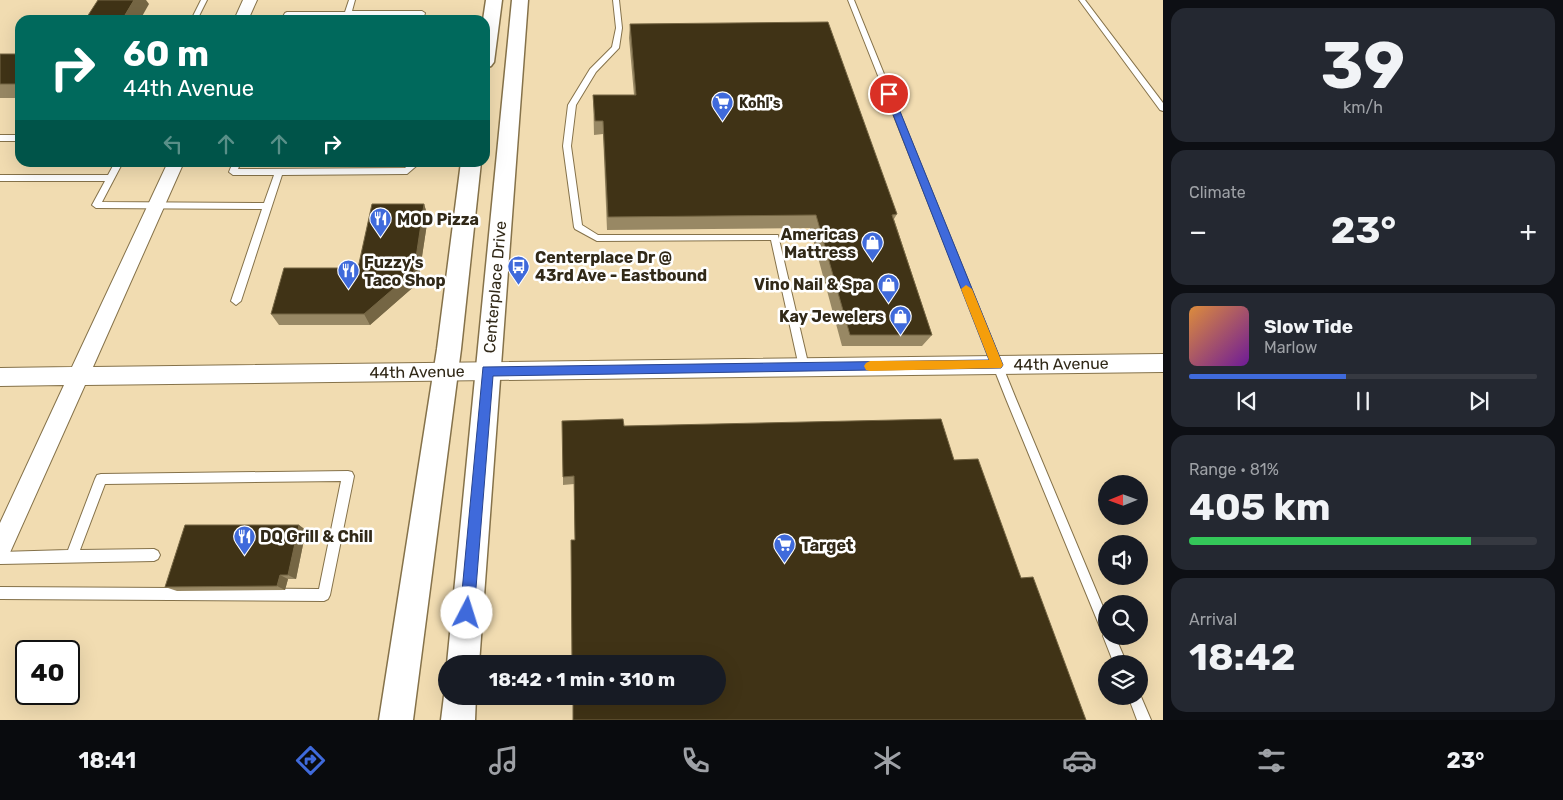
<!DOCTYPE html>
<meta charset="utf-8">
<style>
body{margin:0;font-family:Rubik,sans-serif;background:#242831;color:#f1f3f6;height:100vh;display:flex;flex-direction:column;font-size:19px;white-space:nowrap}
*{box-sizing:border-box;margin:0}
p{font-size:16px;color:#9ea1a6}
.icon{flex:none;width:28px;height:28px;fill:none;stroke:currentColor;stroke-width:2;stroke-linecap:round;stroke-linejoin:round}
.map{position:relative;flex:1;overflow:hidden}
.details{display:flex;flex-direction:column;gap:8px;padding:8px;background:#0d0f14;width:400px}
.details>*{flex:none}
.top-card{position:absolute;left:15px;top:15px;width:475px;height:152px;border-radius:15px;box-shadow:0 5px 20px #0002;background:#00695c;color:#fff;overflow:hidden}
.needle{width:32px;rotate:269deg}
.fabs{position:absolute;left:1098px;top:475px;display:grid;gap:10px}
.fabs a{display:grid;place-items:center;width:50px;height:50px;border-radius:50%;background:#171b24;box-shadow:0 5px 20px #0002;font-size:25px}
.speed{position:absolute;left:15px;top:640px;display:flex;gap:10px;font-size:25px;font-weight:700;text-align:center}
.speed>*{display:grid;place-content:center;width:65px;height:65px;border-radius:50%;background:#171b24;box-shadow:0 5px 20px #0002;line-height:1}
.speed .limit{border:2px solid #111;border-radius:8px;background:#fff;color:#111}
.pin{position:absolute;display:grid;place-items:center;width:42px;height:42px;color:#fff;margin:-21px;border:2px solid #fff;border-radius:50%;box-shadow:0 1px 5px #0007}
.me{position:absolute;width:55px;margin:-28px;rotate:5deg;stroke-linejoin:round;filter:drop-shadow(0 0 4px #0008)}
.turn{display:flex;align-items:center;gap:18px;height:105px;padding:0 25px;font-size:22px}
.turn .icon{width:65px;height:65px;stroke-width:2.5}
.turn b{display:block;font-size:35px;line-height:42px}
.lanes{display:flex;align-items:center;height:48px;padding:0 25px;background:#0003;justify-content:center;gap:25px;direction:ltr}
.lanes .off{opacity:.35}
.big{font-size:38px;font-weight:700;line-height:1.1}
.details .widget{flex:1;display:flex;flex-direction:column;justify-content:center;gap:8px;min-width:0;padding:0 18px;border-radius:15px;background:#242831}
.details .dial{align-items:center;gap:0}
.dial b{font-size:65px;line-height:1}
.song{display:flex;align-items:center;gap:15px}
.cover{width:60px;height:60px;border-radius:8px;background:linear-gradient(135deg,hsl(30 70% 55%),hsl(280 70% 35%))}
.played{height:5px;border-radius:2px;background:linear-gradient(90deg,#3f6adb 45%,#363941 45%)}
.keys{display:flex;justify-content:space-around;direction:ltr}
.heat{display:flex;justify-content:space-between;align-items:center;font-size:28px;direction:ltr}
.charge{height:8px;border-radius:4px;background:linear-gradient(90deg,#34c759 81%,#363941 0)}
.trip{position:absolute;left:438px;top:655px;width:288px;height:50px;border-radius:25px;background:#171b24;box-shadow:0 5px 20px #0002;font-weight:700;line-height:50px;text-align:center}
.dock{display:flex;height:80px;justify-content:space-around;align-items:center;background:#090b0e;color:#9ea1a6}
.dock .icon{width:35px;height:35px}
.dock .active{color:#3f6adb}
.dock b{font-size:22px;color:#f1f3f6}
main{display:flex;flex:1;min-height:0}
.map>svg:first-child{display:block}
</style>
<main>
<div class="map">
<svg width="1163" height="720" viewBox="0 0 1163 720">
<rect width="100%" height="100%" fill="#f1dcb1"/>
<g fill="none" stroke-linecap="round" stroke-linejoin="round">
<defs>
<path id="service" d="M201 0H207L197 20H191Z
M349 0H355L352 11H422L425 13 423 20H417L418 15 289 16 287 20H281L285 13 287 12H345Z
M613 0H619L622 28 619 48 596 72 576 105 571 146 582 225 598 235H778L809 367 808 370 804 371 800 370 799 367 771 240 597 241 575 229 574 227 563 146 568 105 590 69 612 47 616 28Z
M848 0H854L1016 399 1106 614V636H1115L1127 664H1114L1103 636 1104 633 1102 632 1006 399Z
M1079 0H1085L1163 103V111L1160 110Z
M0 135H20V141H0Z
M115 162H123L102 202 264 203 274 175H233L229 172 233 162H241L238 169 405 168 411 162H421L407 174 282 175 241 301 236 305 231 301 262 209 96 208 92 205 105 181H0V175H108Z
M348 471 352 472 354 476 330 595 328 599 324 601 0 599V587L319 589 341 481 105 484 80 550 154 549 158 551 160 555 158 559 154 561 0 564V552L68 550 95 479 97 475 101 474Z
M1139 692 1151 720H1137L1128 696H1139Z"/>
<path id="minor" d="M243 0H257L248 20H234Z
M168 162H184L93 367 1163 354V372L85 385 8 557 0 561V523L64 385 0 386V368L72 367Z"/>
<path id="tertiary" d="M486 0H502L494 62 491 66 485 68V20H483Z
M512 0H528L479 664H447Z
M461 162H481L461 349 413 720H379L437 349Z
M446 690V696H476L475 720H441L444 696Z"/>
</defs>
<use href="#service" stroke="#85724a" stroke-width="2"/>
<use href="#minor" stroke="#85724a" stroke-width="2"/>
<use href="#tertiary" stroke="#85724a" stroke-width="3"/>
<use href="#service" fill="#fff" fill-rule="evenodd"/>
<use href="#minor" fill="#fff" fill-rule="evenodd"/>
<use href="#tertiary" fill="#fff" fill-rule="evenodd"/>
</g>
<path fill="#988864" d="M630 24 897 214 894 219 932 335 922 346H842L810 228 607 230 603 134 594 135 593 95H634L629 38Z
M0 54H20V98H0Z
M424 204 428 217 418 283 370 325H279L271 314 358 268Z
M624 426 954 460 1021 578 575 540 574 484 563 485V477Z
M306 530 296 579H288L285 590 177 591 165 587Z"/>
<path fill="#756644" d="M134 0H146L149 4 140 20H122Z
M424 204 428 217 418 283 370 325 364 314Z
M299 525 306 530 296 579 288 575Z
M280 575 288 579 285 590 277 586Z"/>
<path fill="#403316" stroke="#756644" d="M98 0H134L122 20H85Z
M828 22 897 214 892 215 932 335H850L816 215 608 217 603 121H595L593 95H636L630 24Z
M0 54H20V84H0Z
M372 204H424L414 271 364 314H271L284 268H358Z
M623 419 624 426 941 419 954 460 978 459 1021 578 1033 577 1086 720H573V696H716V664H572L571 540H575L574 476 563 477 562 421Z
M185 525H299L288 575H280L277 586 165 587Z"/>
<path fill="#3f6adb" stroke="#29458e" d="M889 91 893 94 1003 365 1001 368 493 376 474 613 472 618 467 620 462 618 460 613 483 367 989 360 885 94Z"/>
<path fill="#f59e0b" d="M966 285 972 289 1003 365 1001 368 870 371 866 370 864 366 866 363 870 361 989 360 961 289Z"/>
<defs>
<symbol id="supermarket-pin" viewBox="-11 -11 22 30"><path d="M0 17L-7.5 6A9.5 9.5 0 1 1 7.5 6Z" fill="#3f6adb" stroke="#fff"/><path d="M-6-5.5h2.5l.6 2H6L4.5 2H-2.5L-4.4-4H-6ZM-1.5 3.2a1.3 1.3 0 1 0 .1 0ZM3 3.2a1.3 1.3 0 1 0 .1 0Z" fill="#fff"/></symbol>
<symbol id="restaurant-pin" viewBox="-11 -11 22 30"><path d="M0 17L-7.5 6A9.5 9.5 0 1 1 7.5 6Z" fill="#3f6adb" stroke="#fff"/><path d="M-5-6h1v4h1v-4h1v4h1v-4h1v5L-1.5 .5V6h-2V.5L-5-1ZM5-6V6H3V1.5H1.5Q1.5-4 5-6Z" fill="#fff"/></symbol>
<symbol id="shop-pin" viewBox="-11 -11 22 30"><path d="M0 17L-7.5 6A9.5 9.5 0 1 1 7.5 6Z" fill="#3f6adb" stroke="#fff"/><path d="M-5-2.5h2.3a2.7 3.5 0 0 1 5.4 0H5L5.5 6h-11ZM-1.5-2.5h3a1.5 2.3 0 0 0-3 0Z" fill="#fff"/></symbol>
<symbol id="bus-pin" viewBox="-11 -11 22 30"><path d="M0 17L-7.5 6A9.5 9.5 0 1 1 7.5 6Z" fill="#3f6adb" stroke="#fff"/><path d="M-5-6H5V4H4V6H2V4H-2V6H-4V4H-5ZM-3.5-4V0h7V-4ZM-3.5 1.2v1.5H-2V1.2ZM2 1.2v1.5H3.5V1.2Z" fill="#fff"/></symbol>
</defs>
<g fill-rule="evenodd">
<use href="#supermarket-pin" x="710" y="90" width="25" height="34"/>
<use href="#restaurant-pin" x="368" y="206" width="25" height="34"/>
<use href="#shop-pin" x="860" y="230" width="25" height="34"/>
<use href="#bus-pin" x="506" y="254" width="25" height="34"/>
<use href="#restaurant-pin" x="336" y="258" width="25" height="34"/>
<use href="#shop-pin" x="876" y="272" width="25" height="34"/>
<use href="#shop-pin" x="888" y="304" width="25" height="34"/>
<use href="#restaurant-pin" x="232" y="524" width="25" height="34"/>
<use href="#supermarket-pin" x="772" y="532" width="25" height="34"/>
</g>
<g text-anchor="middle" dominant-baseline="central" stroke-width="5" stroke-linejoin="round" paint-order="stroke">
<g font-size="14" font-weight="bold" fill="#312918" stroke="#fff" text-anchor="start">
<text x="739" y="103">Kohl's</text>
</g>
<g font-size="16" font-weight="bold" fill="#312918" stroke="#fff" text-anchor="start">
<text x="397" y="219">MOD Pizza</text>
<text x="856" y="234" text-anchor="end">Americas<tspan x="856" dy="18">Mattress</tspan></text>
<text x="535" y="257">Centerplace Dr @<tspan x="535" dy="18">43rd Ave - Eastbound</tspan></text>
<text x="364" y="262">Fuzzy's<tspan x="364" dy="18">Taco Shop</tspan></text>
<text x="872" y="284" text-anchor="end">Vino Nail &amp; Spa</text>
<text x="884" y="316" text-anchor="end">Kay Jewelers</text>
<text x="260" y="536">DQ Grill &amp; Chill</text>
<text x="801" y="545">Target</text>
</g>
<g font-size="16" fill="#312918" stroke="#fff">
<text transform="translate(495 287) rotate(-85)">Centerplace Drive</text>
<text transform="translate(1061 364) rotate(-1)">44th Avenue</text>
<text transform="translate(417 372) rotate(-1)">44th Avenue</text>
</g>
</g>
</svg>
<div class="fabs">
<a><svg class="needle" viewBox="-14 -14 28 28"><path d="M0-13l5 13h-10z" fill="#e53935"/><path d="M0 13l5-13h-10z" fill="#9ea1a6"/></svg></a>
<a><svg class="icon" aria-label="sound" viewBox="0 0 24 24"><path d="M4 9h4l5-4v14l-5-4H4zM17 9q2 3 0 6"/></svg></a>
<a><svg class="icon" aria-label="search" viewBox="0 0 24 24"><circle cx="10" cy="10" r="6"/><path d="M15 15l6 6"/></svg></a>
<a><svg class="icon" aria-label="layers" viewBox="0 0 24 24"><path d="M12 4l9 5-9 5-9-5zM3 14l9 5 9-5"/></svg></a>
</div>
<div class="speed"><div class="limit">40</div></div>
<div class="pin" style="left:889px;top:94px;background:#d93025"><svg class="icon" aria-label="arrive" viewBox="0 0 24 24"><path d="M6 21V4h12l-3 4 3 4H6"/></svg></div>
<svg class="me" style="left:467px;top:613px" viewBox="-20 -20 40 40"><circle r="19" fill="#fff"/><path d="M0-13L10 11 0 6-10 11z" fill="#3f6adb"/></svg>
<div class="trip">18:42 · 1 min · 310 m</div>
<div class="top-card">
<div class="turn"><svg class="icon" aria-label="right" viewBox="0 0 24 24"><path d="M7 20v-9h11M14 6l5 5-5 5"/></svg><div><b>60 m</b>44th Avenue</div></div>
<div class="lanes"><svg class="icon off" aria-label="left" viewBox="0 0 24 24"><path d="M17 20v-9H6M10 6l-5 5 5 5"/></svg><svg class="icon off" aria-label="ahead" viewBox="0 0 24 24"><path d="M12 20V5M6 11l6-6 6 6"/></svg><svg class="icon off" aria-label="ahead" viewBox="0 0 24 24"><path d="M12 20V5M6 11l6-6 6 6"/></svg><svg class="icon" aria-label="right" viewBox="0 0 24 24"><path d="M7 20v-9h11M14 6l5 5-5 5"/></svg></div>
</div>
</div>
<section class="details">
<div class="widget dial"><b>39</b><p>km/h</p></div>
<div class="widget"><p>Climate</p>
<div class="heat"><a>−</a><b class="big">23°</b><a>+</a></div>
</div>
<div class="widget">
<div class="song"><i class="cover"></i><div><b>Slow Tide</b><p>Marlow</p></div></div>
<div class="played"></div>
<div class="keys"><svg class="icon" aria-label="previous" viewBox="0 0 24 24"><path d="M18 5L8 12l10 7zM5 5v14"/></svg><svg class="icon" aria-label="pause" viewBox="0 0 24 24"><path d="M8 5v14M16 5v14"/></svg><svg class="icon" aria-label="next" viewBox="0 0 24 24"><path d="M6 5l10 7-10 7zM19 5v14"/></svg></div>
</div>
<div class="widget"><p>Range · 81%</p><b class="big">405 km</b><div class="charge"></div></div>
<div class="widget"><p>Arrival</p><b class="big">18:42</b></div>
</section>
</main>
<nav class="dock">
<b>18:41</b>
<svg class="icon active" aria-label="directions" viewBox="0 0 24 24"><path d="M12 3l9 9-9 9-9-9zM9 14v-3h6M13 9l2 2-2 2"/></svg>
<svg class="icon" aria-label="music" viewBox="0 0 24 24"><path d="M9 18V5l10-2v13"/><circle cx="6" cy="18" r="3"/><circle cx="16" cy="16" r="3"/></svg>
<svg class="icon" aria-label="phone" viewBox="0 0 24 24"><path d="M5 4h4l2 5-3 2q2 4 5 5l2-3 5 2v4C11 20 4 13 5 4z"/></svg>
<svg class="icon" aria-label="climate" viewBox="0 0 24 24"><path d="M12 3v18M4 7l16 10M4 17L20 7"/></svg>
<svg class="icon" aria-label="car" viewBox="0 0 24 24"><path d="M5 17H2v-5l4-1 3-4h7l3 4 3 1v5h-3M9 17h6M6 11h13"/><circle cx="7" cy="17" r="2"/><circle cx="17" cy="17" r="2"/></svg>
<svg class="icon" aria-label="filters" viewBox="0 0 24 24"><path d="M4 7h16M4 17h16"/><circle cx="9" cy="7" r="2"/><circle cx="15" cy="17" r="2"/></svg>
<b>23°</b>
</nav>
